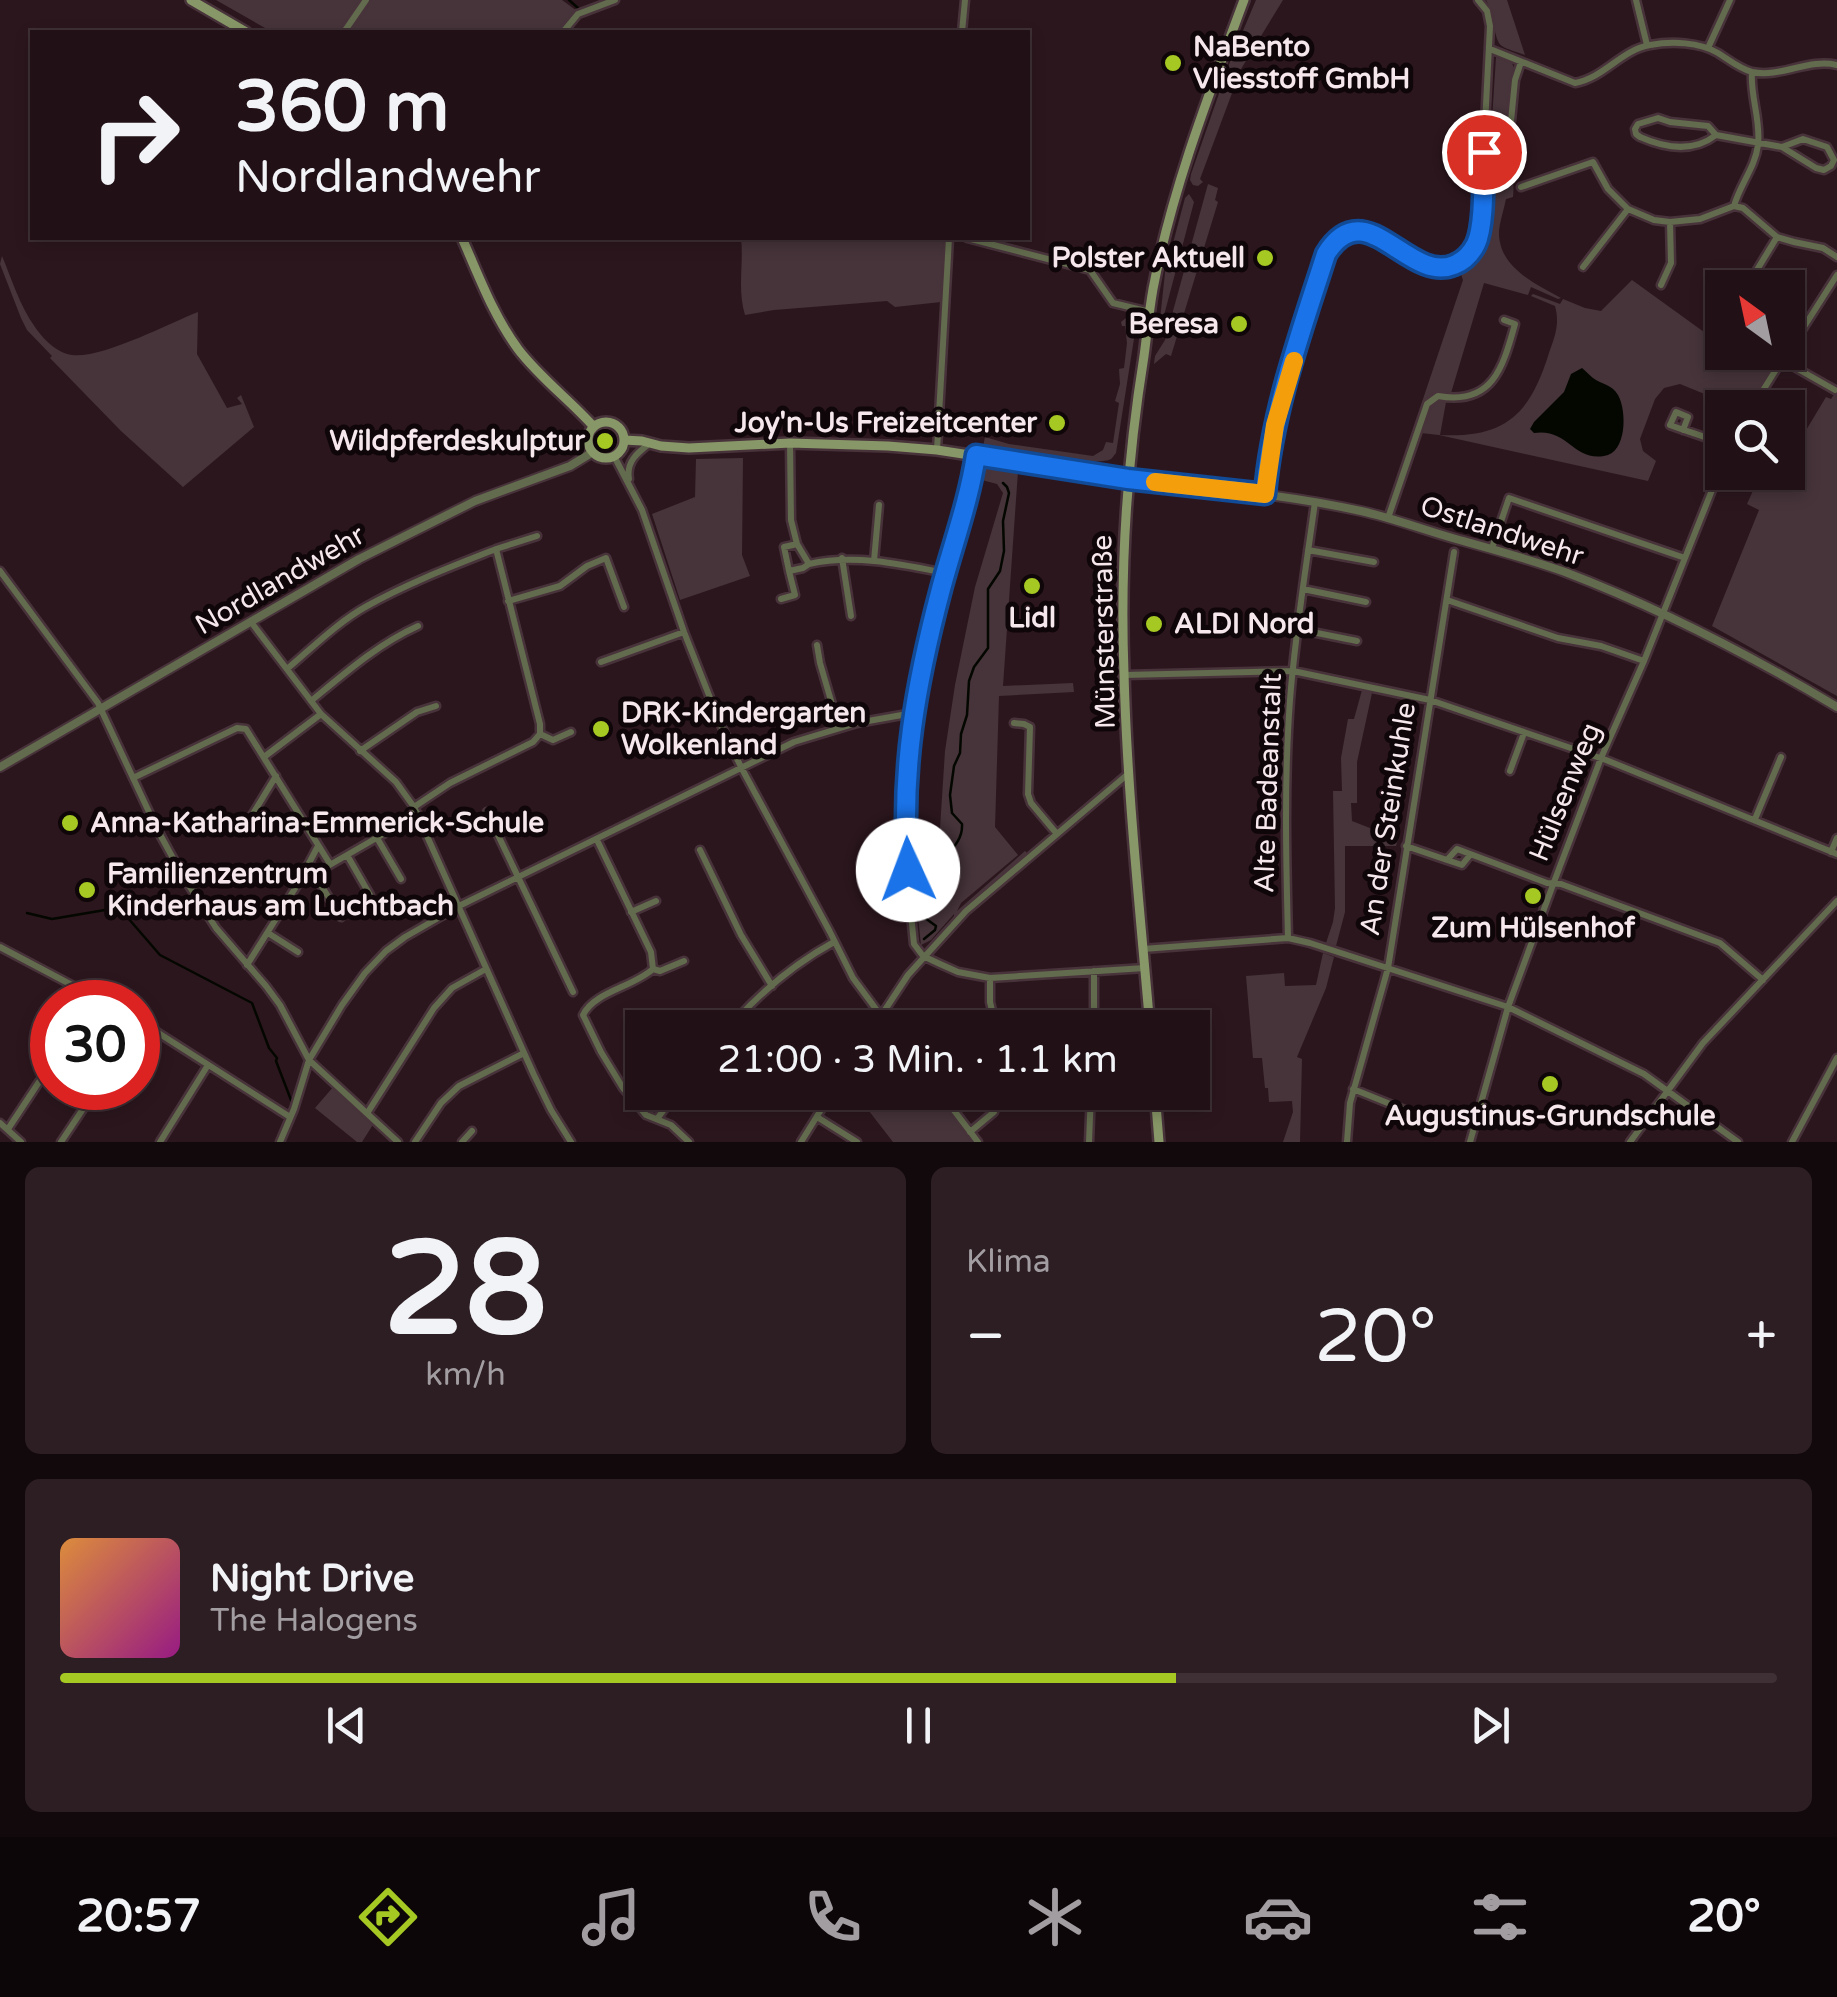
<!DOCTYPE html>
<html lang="de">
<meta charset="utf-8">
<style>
body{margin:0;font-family:"Varela Round",sans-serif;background:#2d1e23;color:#f1f3f6;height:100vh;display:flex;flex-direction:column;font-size:38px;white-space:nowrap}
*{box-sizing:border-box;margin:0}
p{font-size:32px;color:#a29da1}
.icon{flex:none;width:55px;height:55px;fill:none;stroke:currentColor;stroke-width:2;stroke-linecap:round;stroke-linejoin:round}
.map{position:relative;height:1142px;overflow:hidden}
.panel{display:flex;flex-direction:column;gap:25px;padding:25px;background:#12090c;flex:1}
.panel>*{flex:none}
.guide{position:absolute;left:30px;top:30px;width:1000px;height:210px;border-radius:0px;box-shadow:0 5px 15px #0003,0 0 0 2px #3e3035;background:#211016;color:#f1f3f6;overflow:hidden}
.needle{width:65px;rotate:327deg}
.controls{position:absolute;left:1705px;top:270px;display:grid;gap:20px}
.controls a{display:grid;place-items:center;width:100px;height:100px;border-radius:0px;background:#211016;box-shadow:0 5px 15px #0003,0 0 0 2px #3e3035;font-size:50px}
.speed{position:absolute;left:30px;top:980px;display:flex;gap:20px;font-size:50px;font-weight:700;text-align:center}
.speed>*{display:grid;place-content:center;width:130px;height:130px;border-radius:50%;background:#211016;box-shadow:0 5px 15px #0003,0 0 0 2px #3e3035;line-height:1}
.speed .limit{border:15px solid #d22;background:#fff;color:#111}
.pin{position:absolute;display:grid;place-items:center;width:85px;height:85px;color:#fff;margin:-42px;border:5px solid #fff;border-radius:50%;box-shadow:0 2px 10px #0007}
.me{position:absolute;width:110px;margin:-55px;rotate:358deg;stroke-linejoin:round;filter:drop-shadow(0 0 8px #0008)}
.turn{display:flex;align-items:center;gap:35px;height:210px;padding:0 40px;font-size:45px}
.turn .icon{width:130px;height:130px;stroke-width:2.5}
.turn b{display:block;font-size:70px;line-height:85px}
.big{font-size:75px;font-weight:600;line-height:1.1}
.panel .tile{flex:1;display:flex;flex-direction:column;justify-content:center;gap:15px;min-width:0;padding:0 35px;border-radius:15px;background:#2d1e23}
.panel .dial{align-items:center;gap:0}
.dial b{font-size:130px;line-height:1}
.song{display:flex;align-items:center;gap:30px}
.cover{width:120px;height:120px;border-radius:15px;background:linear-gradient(135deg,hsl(30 70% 55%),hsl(310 70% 35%))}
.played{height:10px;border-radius:5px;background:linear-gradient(90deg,#a5c822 65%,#3e3035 65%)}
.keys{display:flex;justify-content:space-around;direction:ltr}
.heat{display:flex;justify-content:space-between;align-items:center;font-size:55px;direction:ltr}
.panel .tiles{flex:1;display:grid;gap:25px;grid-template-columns:1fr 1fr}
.tile:last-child{grid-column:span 2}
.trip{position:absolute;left:625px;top:1010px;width:585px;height:100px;border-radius:0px;background:#211016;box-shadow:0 5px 15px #0003,0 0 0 2px #3e3035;font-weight:600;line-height:100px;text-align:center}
.tabs{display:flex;height:160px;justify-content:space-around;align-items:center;background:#0d0609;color:#a29da1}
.tabs .icon{width:70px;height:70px}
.tabs .selected{color:#a5c822}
.tabs b{font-size:45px;color:#f1f3f6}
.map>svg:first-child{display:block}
</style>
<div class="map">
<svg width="1837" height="1142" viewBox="0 0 1837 1142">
<rect width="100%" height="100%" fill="#2c161e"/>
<path fill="#46343a" d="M216 0H562L577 11 559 32H272Z
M1256 0H1283L1241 69 1200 179 1203 182 1198 186 1193 185 1190 180 1191 174 1231 59Z
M1486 0H1507L1525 55C1518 52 1508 50 1502 46 1493 40 1495 14 1486 0Z
M1496 57 1512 63 1514 68C1511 96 1509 120 1510 148 1510 164 1515 180 1513 197L1506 199C1504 209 1500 221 1499 231 1498 267 1534 283 1561 298L1558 299 1531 287 1528 295 1484 283 1451 393C1437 392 1432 393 1422 402L1463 280 1459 268 1478 251 1485 230Z
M1208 184 1218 188 1215 200 1218 202 1171 356 1166 354 1154 364 1155 356 1165 340Z
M1189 194 1194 202 1158 338 1165 273 1185 198Z
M741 238H944L941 302 895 307 887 301 774 310 745 315C737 288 744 265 741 238Z
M2 256C12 280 20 306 35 327 43 339 57 353 72 355 101 359 168 324 198 312L197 354 227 408 242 404 237 398 241 395 254 427 183 487 121 431 50 358 52 356 27 330 21 318 0 264Z
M1632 280 1704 332 1716 330 1722 325V352L1735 353 1757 359 1780 356 1747 407H1723L1712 397 1680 384 1664 388 1655 399 1640 439 1643 451 1656 461 1648 481 1439 435 1421 433 1430 407 1436 401 1446 402 1440 435C1506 438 1530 414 1549 353 1555 336 1560 324 1555 306L1531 296 1533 294 1560 304 1563 299 1585 308 1601 311Z
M1126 318 1132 319 1136 326 1116 453C1111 459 1112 460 1103 461 1077 465 1011 452 983 447L985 437 1009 444 1093 456 1103 450 1106 442 1113 443 1119 403 1115 401 1120 384 1119 369 1124 368 1127 343 1125 326H1122L1121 322Z
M1837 390V696L1712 626 1759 510 1747 504 1761 473 1788 472V431L1805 432 1826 397 1831 399Z
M743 458 742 555 750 576 680 600 652 514 695 497 696 459Z
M982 466 1018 471 1003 686 1073 683 1074 692 999 696 995 827 1018 855 961 903 957 911 1025 851 1028 854 954 919V914L931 940 921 945 911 851 929 852 939 844 945 751 955 685 975 587 1003 493 997 484 978 479Z
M1362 690 1372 693 1357 762V803H1351L1352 821 1398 839 1396 846H1345V912L1336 946 1326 943 1333 922 1335 908 1333 791H1342L1341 758 1348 719H1354Z
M1323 953 1334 957 1326 988 1297 1057 1302 1059 1300 1142H1283L1293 1112 1292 1101 1269 1102 1268 1088H1265L1262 1058H1253L1246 976 1284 973 1285 986 1316 985Z
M334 1086 374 1123 362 1142H357L315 1108Z
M855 1093H940L978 1142H893Z"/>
<path fill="#040700" d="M1582 368C1586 371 1589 375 1593 378 1602 385 1612 384 1618 395 1627 411 1627 453 1604 456 1573 461 1568 428 1534 433L1530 429 1534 422 1564 392 1571 374Z"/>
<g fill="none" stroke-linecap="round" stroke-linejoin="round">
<path stroke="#040700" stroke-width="2.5" d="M569 0 578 8
M27 913 52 919 111 909 128 918 160 955 252 1003 269 1048 277 1058 276 1061 291 1100
M924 939 935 930 936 926 925 918 923 870 926 865 939 864C949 851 963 842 962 824L952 813 950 795 954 766 960 753 961 734 967 715 969 681 974 667 988 648V589L1000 571 1004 551 1003 521 1009 493 1007 487 1003 483"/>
<defs>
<path id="minor" d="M1636 0 1647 45
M344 32 366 0
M563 32 578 14 615 0
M962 32 965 0
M1708 48 1730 0
M1490 49 1575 83C1604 78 1621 50 1650 45 1672 41 1699 42 1718 53 1729 60 1740 69 1752 72 1781 78 1809 58 1837 65
M1511 121 1515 80 1521 62
M1716 135C1693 153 1665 148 1640 137L1636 134 1635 129 1638 124 1658 118 1670 122 1708 126 1716 135 1782 147 1816 168 1824 170 1831 166 1834 160 1827 147 1803 139 1782 147
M1521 187 1593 162 1608 189 1628 209
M1734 206C1740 184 1755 168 1758 145 1761 120 1750 96 1752 72
M967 238 1090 270 1113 303 1150 312
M1583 267 1628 209 1654 220 1670 222
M1661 285 1671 263 1670 222 1700 219 1734 206 1743 208 1777 237 1794 242 1823 248 1837 257
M1746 288 1777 237
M1788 352 1837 275
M1782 360 1835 390
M1752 408 1787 352
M1683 430 1688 417 1676 412 1670 425C1688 432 1705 436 1722 444
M790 443 791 520 797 544 809 564C855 554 900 564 945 573
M937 450 949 238
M976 455C970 496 957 534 945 573 932 619 921 668 913 715 900 791 906 868 914 944L923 956 940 964 958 972 990 978 1145 968
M614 456 642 510 684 632 720 723 741 767 830 932 853 978 890 1028
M629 479C626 462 637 453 650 443
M1265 494C1272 411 1301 332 1327 253 1367 189 1409 287 1457 263 1473 255 1477 241 1480 224L1490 26 1487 11 1478 0
M1388 518 1427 404 1438 396C1493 406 1503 367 1515 324L1504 320
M797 544 784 547 789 571 803 568 809 564
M1492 548 1509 498 1685 558
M1308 550 1374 562
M842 558 851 616
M874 561 879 505
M0 571 98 703 156 827 181 873 216 928 266 986 280 1005 309 1060 398 1142
M1303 589 1366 602
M781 599 795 595 789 571
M1447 600 1558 638 1601 646 1644 661
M508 601 560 586 587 566 606 558 624 607
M251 622 321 714 396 782 414 807 534 1075 551 1110 571 1142
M1297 629 1357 641
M817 645 820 663 839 728
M601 662 684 632
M287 669C312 648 338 622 367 606 408 583 453 566 496 549
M1124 675 1293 671 1430 700 1606 760 1837 854
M311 701C345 673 378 644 418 626
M1014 723 1024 724 1030 727 1028 794 1031 803 1057 834
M540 734 553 740 571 732
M360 751 417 712 436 706
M264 757 321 714
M1510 771 1524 733
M133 778 237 728 246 729 330 864
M414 807 450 783 533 742 540 734V724L496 549 537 536
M487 812 573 992
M1755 819 1781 757
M243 830 276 776
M377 838 401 879
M597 840 651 952 653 969C633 987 594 992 583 1015L601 1052 623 1088 646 1115 671 1125 689 1142
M1406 846 1447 860 1457 849 1547 883 1561 884 1720 943 1763 980
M700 850 741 935 772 986
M1831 852 1837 838
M347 855 370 895
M1447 860 1462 865 1470 855
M314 874 341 917
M302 881 418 814
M631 912 656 901
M268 933 298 952
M1288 938C1286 859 1284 779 1290 700 1295 634 1306 568 1315 502
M0 947 104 1002
M1143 949 1288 938 1310 943 1508 1007 1644 1074 1738 1142
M247 965 299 882 318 846
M653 969 660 971 684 961
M990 978V1002L996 1028
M138 1020 290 1117
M729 1028C759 993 794 964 834 942
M873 1028 908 975 966 911 1128 774
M1094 1028V971
M1353 1089 1410 1112
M940 1092 978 1142
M368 1112 434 1008 452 988 486 969
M817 1117 857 1142
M657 1119 677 1092
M0 1123 21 1142
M8 1129 39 1082
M970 1132 994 1112 999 1092
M61 1142 97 1088
M160 1142 208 1065
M280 1142 294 1109 309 1060 342 1005 365 973 386 951 405 937 459 906 794 742 857 723 913 713
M415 1142 441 1103 459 1086 524 1053
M462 1142 472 1131
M801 1142 832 1092
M1089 1142 1091 1092
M1347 1142 1350 1103 1388 968 1454 552
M1470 1142 1508 1007 1554 882 1601 758 1644 661 1722 465
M1630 1142 1703 1043 1837 901
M1792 1142 1837 1058"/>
<path id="tertiary" d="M1127 479C1206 488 1284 494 1361 511 1393 518 1424 530 1456 539 1492 549 1529 559 1565 572 1659 608 1750 655 1837 707
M0 767 359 559 475 501 570 466 593 452"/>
<path id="secondary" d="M191 0 246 32
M462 238C479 276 493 315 518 349 540 378 570 400 594 427
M588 440a18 18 0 1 1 36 0a18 18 0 1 1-36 0Z
M624 440 642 441 661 446 689 448 790 443 888 446 937 450 1127 479
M1150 1028C1140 910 1127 791 1124 673 1120 567 1127 461 1144 356 1147 334 1149 311 1153 289 1172 189 1209 94 1244 0
M1155 1092 1159 1142"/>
</defs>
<use href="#minor" stroke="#48333b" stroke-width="11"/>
<use href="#tertiary" stroke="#48333b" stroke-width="12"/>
<use href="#secondary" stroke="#48333b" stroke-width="14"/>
<use href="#minor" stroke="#626b4d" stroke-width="6"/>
<use href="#tertiary" stroke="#626b4d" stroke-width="8"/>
<use href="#secondary" stroke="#889767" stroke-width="9"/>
</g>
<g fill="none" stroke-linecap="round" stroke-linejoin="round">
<defs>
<path id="route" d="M908 870C900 771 916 683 941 589 953 544 969 501 976 455L1128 479 1265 494C1272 411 1301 332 1326 254 1366 190 1408 284 1454 265 1464 261 1471 254 1476 244 1485 225 1483 176 1484 152"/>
</defs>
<use href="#route" stroke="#114b97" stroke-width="25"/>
<use href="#route" stroke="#1a73e8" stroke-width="18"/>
<path stroke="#f59e0b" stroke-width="18" d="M1155 482 1265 494 1275 425 1294 361"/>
</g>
<g fill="#a5c822" stroke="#0e0608" stroke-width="4">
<circle cx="1173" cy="63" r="10"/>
<circle cx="1265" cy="258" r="10"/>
<circle cx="1239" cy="324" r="10"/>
<circle cx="1057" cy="423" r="10"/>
<circle cx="605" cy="441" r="10"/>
<circle cx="1032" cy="586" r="10"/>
<circle cx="1154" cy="624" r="10"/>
<circle cx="601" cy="729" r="10"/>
<circle cx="70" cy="823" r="10"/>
<circle cx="87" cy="890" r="10"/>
<circle cx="1533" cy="896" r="10"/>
<circle cx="1550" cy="1084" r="10"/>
</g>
<g text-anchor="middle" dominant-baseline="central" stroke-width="10" stroke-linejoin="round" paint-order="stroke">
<g font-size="28" font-weight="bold" fill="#f6e7ec" stroke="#0e0608" text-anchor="start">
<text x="1193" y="47">NaBento<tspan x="1193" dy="32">Vliesstoff GmbH</tspan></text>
<text x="1245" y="258" text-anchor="end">Polster Aktuell</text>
<text x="1219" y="324" text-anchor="end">Beresa</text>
<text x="1037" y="423" text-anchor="end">Joy'n-Us Freizeitcenter</text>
<text x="585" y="441" text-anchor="end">Wildpferdeskulptur</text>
<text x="1032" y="618" text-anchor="middle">Lidl</text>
<text x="1174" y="624">ALDI Nord</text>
<text x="621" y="713">DRK-Kindergarten<tspan x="621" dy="32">Wolkenland</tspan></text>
<text x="90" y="823">Anna-Katharina-Emmerick-Schule</text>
<text x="107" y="874">Familienzentrum<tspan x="107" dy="32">Kinderhaus am Luchtbach</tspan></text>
<text x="1533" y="928" text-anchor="middle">Zum Hülsenhof</text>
<text x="1550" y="1116" text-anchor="middle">Augustinus-Grundschule</text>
</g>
<g font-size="28" fill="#f6e7ec" stroke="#0e0608">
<text transform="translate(1502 531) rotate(18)">Ostlandwehr</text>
<text transform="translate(280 580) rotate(-30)">Nordlandwehr</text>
<text transform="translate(1104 632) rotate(-91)">Münsterstraße</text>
<text transform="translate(1268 783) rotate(-88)">Alte Badeanstalt</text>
<text transform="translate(1565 792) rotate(-68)">Hülsenweg</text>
<text transform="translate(1388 819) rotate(-81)">An der Steinkuhle</text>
</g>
</g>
</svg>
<div class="controls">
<a><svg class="needle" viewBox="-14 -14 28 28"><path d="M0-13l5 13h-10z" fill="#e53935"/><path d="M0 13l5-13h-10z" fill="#a29da1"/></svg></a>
<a><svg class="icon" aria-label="search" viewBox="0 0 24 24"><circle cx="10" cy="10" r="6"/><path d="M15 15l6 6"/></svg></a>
</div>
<div class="speed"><div class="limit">30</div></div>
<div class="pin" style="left:1484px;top:152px;background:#d93025"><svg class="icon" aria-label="arrive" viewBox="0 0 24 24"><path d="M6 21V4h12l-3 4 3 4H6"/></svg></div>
<svg class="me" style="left:908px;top:870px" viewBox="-20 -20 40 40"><circle r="19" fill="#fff"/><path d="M0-13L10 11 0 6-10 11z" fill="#1a73e8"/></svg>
<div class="trip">21:00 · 3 Min. · 1.1 km</div>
<div class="guide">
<div class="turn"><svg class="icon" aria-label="right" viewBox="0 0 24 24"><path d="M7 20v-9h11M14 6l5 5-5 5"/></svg><div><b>360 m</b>Nordlandwehr</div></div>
</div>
</div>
<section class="panel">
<div class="tiles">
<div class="tile dial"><b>28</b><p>km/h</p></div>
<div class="tile"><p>Klima</p>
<div class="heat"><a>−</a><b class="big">20°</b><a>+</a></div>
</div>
<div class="tile">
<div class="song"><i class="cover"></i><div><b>Night Drive</b><p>The Halogens</p></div></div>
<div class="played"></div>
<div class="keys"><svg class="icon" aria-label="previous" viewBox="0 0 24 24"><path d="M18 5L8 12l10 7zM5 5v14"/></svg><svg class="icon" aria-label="pause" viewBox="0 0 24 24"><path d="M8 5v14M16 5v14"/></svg><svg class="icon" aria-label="next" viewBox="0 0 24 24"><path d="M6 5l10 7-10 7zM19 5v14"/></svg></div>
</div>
</div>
</section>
<nav class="tabs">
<b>20:57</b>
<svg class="icon selected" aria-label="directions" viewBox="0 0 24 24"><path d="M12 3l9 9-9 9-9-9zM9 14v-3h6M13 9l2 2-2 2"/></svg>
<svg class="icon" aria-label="music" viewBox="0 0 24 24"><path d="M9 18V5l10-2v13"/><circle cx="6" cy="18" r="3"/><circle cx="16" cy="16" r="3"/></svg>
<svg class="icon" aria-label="phone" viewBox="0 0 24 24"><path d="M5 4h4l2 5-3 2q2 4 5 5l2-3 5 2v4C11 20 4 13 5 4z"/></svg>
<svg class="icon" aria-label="climate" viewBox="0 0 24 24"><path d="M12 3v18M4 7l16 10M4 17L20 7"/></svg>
<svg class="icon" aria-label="car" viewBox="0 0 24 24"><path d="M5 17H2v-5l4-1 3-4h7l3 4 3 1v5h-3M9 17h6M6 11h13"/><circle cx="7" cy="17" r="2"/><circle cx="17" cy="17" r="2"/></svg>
<svg class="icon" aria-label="filters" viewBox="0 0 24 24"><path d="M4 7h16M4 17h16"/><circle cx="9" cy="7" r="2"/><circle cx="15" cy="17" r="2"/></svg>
<b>20°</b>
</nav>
